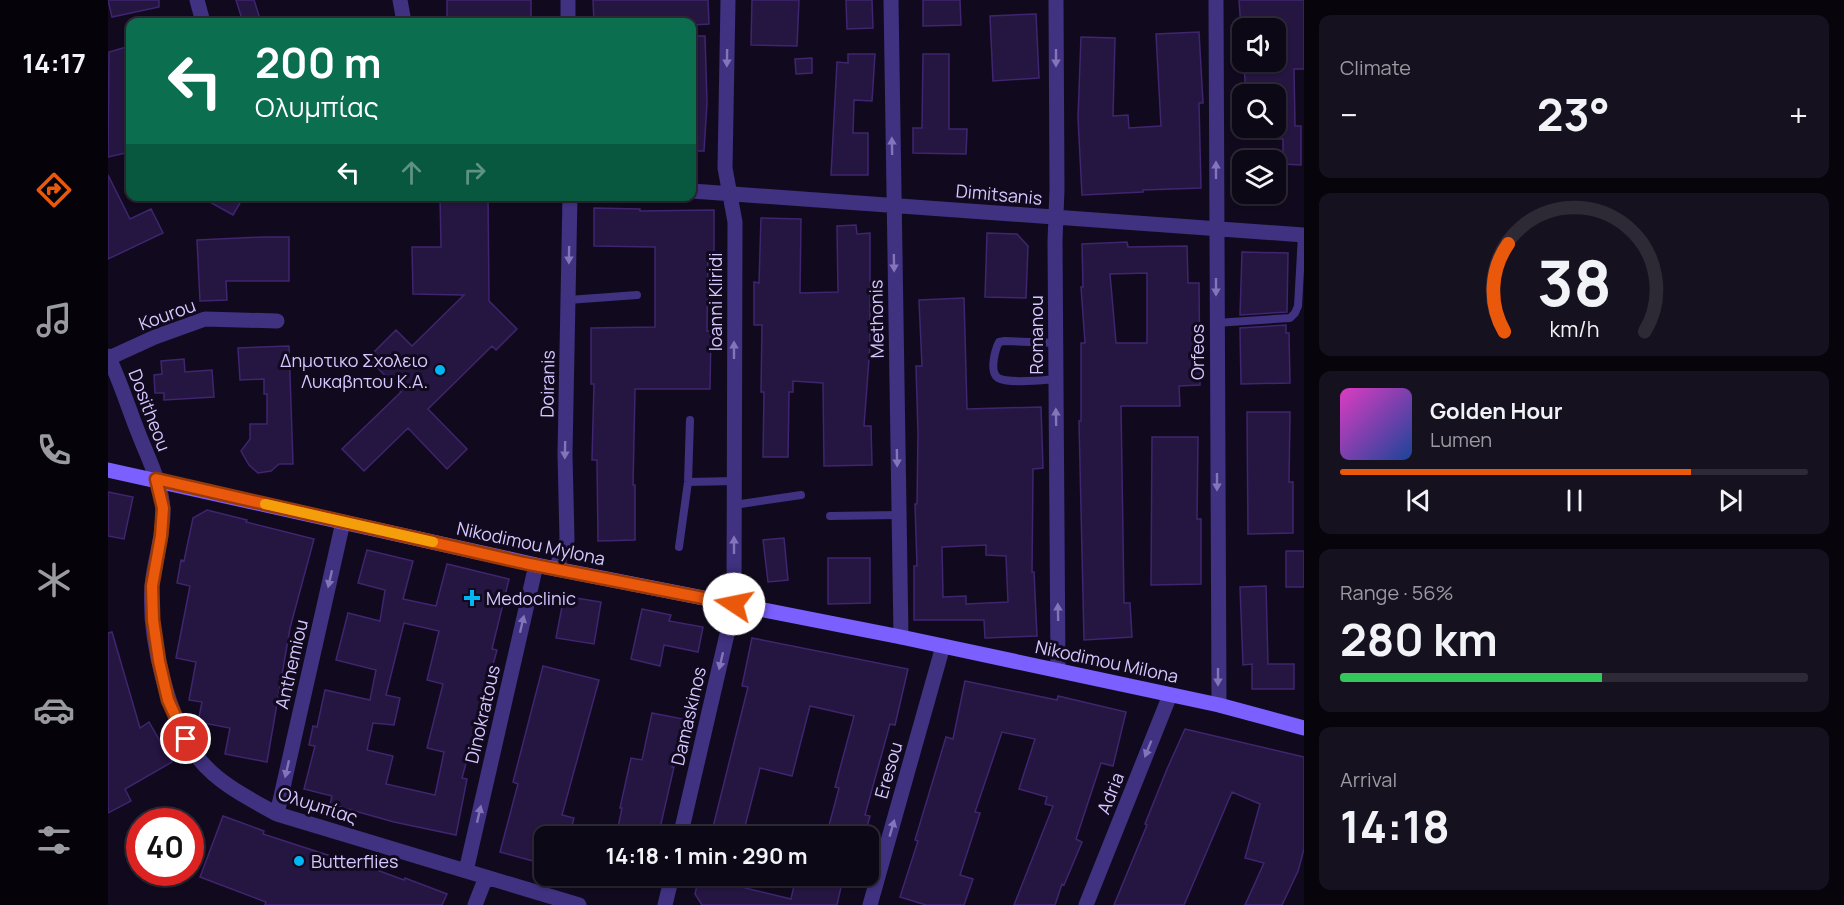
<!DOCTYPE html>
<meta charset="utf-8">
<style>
body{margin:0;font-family:Manrope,sans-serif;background:#16111f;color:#f1f3f6;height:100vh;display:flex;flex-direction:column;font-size:22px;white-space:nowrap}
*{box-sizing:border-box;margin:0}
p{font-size:20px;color:#9a9aa1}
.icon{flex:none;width:33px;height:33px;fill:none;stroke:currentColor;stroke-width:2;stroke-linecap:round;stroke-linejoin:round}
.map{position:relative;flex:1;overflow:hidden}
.panel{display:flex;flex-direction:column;gap:15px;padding:15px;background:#07040c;width:540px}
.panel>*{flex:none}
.top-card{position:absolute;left:18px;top:18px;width:570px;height:183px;border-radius:12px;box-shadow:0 2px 4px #0004,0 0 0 2px #2d2935;background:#0b6e4f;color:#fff;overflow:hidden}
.controls{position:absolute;left:1124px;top:18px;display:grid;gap:12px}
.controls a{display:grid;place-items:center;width:54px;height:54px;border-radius:12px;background:#0d0816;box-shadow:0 2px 4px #0004,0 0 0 2px #2d2935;font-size:30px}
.speed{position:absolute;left:18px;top:808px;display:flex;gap:12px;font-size:30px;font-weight:700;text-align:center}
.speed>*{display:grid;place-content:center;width:78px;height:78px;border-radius:50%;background:#0d0816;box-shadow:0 2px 4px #0004,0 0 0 2px #2d2935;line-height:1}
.speed .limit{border:9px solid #d22;background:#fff;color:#111}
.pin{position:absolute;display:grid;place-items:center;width:51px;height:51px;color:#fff;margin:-26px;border:3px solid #fff;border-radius:50%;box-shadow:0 2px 6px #0007}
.me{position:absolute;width:66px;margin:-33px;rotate:281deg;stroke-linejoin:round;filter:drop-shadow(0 0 4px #0008)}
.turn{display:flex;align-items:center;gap:21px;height:126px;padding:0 30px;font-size:27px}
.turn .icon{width:78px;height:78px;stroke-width:2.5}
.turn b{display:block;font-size:42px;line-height:51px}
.lanes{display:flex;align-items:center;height:57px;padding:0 30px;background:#0003;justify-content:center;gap:30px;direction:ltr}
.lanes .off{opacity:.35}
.big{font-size:45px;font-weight:700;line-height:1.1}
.panel .tile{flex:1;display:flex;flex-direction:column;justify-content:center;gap:9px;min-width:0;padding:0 21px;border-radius:12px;background:#16111f}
.panel .dial{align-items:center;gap:0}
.dial svg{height:156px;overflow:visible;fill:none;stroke:#2d2935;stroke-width:7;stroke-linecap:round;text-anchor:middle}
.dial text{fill:#f1f3f6;stroke:none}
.song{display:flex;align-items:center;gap:18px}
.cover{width:72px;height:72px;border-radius:9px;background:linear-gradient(135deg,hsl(310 70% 55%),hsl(220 70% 35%))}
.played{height:6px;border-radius:3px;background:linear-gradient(90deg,#ea580c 75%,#2d2935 75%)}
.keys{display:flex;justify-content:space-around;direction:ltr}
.heat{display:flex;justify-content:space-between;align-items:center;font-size:33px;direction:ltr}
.charge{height:9px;border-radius:4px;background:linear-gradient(90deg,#34c759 56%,#2d2935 0)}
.trip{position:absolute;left:426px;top:826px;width:345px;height:60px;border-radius:12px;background:#0d0816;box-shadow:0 2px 4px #0004,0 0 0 2px #2d2935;font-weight:700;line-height:60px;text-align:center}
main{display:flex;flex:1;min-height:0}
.menu{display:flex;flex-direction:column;width:108px;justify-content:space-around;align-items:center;background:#050309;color:#9a9aa1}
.menu .icon{width:42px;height:42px}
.menu .selected{color:#ea580c}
.menu b{font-size:27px;color:#f1f3f6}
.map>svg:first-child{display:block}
</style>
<main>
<nav class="menu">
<b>14:17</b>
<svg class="icon selected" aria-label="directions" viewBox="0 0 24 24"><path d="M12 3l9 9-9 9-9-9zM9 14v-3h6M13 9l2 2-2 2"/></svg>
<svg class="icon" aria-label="music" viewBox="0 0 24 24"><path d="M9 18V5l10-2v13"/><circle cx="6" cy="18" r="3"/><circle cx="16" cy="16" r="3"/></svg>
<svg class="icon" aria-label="phone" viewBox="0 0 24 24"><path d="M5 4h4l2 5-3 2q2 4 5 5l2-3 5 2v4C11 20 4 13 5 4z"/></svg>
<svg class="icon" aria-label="climate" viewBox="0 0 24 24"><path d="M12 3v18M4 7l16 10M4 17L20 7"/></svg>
<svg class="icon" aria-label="car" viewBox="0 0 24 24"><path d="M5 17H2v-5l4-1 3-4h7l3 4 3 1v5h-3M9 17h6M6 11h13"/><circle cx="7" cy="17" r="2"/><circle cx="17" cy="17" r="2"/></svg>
<svg class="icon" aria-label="filters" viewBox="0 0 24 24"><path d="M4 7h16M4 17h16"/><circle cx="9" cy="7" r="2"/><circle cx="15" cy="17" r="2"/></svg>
</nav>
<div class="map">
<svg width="1196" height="905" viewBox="0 0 1196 905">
<rect width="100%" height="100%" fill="#110a1e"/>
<path fill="#241541" stroke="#3f256f" stroke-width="1.5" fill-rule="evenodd" d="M0 0H51V7L4 17Z
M128 0H146L153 22H135Z
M339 0H423V21L339 22Z
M485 0H600L601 24 584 25V22H486Z
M644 0H691L689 46 643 45Z
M738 0H764L765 28 739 29Z
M815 0H852L853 25 815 26Z
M1131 0H1196V69H1186L1187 126H1193V165L1175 164V139H1167V94H1138L1136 66 1167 65V28H1133Z
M928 14 931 78 885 81 882 16Z
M1091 32 1095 103H1091L1093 188 1035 190V192L974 195 970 118 973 37 1007 38 1005 116 1020 115 1021 128 1053 126 1048 34Z
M584 36H597L599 103 596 151H584Z
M22 46V152L0 157 1 52Z
M740 54H767L764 101 746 100 745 133H760V175H723L729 62 740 63Z
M815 54H841V129H859L858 154 805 153V128H814Z
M704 58V73L688 74 687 59Z
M0 175 22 219 43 209 55 233 0 259Z
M91 196H136L125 215Z
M332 196H380L381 301 409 329 388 350 384 346 320 409 359 449 339 469 300 428 256 471 234 449 293 392 260 358 288 330 304 346 356 295 305 294 304 247H333Z
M486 208 532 209V211L606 210V254H600L599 331H603L602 389H527L525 485H527V540L490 541 489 460H484L486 384H483V328L547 327V247L486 246Z
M653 218 693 219 692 293 730 292 729 226 748 225 749 234 762 233V345L756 426H763L764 465 716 466 715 383 685 381V392H681L680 457H655L656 392H653L654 325H646V282L651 283Z
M879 233 909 234 920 246 918 298 877 297Z
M155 237H181V281H118L119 300 92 301 89 240Z
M1019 242 1020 247 1079 246 1080 283H1091L1092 385 1071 386 1072 406H1013L1016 603H1022L1024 637 976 640 971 421H973V343H977L973 287H975L974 244ZM1039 273V343H1008L1002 274Z
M1134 252 1180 253 1179 312 1132 315Z
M856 298 859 409 933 407 935 468 925 469 924 572H926L929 636 877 638 876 620H806V566H809L807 504H809L810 433 808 366H814L811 300ZM878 545V555L898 556 900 602 858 604V596L835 597 834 547Z
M1178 325V333H1181L1182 383 1133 384 1132 328Z
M181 346 185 464H171L163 471 150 473 141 465 133 451 142 439V424H159V394H156V379L132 380 130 348Z
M76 359 77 372 104 370 106 397 56 400V393H47L46 375 54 374 53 361Z
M1139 412H1182L1181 482H1185V533L1140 534Z
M1044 437H1090L1089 519H1093V584L1043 585Z
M0 492 25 497 16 539 0 536Z
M99 510 139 520 138 522 206 539 182 628 159 762 117 754 122 728 90 722 94 702 81 700 88 662 68 658 82 586 69 583 73 560 76 561 85 518Z
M676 538 680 580 660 582 655 540Z
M259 550 305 561 295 599 328 606 339 564 401 579 384 649 389 650 354 778 359 779 348 835 286 822 222 804 224 796 196 789 207 746 201 745 205 726 209 727 217 690 262 700 268 670 228 660 240 613 272 621 277 590 250 583ZM296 623 331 631 319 680 335 684 319 748 336 752 327 795 278 784 285 756 259 750 265 723 286 725 292 698 278 695Z
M1178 551H1196V587H1178Z
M720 558H762V603L720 604Z
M1158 586 1160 664H1186V689H1144V664L1135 665 1132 587Z
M456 596 493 602 486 644 448 638Z
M534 609 563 615 561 621 595 627 590 652 556 645 552 666 523 659Z
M4 632 32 728 41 722 64 762 17 789 23 801 0 813V633Z
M644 638 800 669 787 725 782 724 757 815 762 816 756 837H718L731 788 727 787 746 716 702 706 684 776 652 768 635 834 605 827 640 687 634 686Z
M435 666 491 680 454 815 466 818 461 837H436V864L392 852 410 784 405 782Z
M857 681 949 700 950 696 1018 712 1005 766 993 763 968 839 974 842 956 885 954 884 947 905H906L945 806 937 804 939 797 911 789 927 739 894 732 867 812 872 813 852 875 865 879 856 905H818L792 897 810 841 807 840 838 737 845 739Z
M544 713 575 719 564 767H566L550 837H508L514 808H512L523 758 534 760Z
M1077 729 1196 757V849L1190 871 1174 905H1137L1156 863 1137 858 1152 804 1124 792 1076 905H1006L1039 825 1037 824 1059 769Z
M115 816 156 831 155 834 235 860 236 858 296 880 297 878 339 894 334 905H157L158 902 92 877Z
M591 876H632L629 886 683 899 688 877 733 887 729 905H594L587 894Z"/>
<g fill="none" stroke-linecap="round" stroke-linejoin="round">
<path stroke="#403181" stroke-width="8" d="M460 300 529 295
M1108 323 1182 318 1187 313 1190 306 1194 235
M948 343 897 341 891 342C887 350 881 372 890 378 900 384 935 380 948 379
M580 482 626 481
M626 505 693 495
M722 516 790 515
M571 547 580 482 582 420"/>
<path stroke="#403181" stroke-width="15" d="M89 0 95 22
M292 0 296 22
M460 0V22
M783 0 793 637
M948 0 949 189 947 241 950 670
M1108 0 1111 705
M584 191 1196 235
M0 356C12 380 20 407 30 432 39 456 54 484 55 510 56 536 46 560 44 586 40 636 60 720 91 759 111 784 142 799 169 814L471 905
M1 358 47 337 97 319 169 321
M448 569 459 540 457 454 462 196
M169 814 235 522
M572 837 626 604 627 222 617 168 620 0
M358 871 428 565
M367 905 378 877
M557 905 564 876
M762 905 835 646
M978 905 1062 695"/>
<path stroke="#7b5fff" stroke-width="15" d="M0 470 428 565 793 637 1111 705 1196 728"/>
</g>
<defs><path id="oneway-solid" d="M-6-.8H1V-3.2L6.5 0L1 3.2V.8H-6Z" transform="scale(1.5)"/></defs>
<g fill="#8475ba">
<use href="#oneway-solid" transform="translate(619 58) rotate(91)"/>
<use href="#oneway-solid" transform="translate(948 58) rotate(90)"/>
<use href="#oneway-solid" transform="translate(784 146) rotate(-91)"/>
<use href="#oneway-solid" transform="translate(1108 170) rotate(-90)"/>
<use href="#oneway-solid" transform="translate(461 255) rotate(91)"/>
<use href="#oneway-solid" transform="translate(786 263) rotate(89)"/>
<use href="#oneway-solid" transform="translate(1108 287) rotate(90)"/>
<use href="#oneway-solid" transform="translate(626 350) rotate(-90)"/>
<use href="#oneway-solid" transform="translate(948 417) rotate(-91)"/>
<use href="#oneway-solid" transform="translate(457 450) rotate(91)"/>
<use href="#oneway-solid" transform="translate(789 458) rotate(89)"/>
<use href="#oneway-solid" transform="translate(1109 482) rotate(90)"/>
<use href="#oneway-solid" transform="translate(626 545) rotate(-90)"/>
<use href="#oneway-solid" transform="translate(222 579) rotate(103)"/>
<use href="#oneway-solid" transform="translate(950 612) rotate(-91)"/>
<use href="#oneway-solid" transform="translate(414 624) rotate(-77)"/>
<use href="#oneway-solid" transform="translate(613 661) rotate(103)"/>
<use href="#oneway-solid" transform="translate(1110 677) rotate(90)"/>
<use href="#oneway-solid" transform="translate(1040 749) rotate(112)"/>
<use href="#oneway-solid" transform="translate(179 769) rotate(103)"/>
<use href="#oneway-solid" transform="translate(371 814) rotate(-77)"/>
<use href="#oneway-solid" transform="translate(784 828) rotate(-74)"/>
</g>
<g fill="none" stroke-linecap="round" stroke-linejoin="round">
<defs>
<path id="route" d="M78 739 60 700 51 661 45 620 44 586 53 536 55 508 48 479 416 563 626 604"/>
</defs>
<use href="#route" stroke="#983908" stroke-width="15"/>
<use href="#route" stroke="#ea580c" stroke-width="10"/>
<path stroke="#f59e0b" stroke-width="10" d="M157 504 325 542"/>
</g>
<g fill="#00b6f3" stroke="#110a1e" stroke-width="2">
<circle cx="332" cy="370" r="6"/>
<path d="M361 589h6v6h6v6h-6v6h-6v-6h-6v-6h6z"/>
<circle cx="191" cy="861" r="6"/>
</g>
<g text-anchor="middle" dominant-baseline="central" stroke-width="6" stroke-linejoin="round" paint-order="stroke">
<g font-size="18" fill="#d6c8ff" stroke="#110a1e">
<text transform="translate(891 194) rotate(5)">Dimitsanis</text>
<text transform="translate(607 302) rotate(-90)">Ioanni Kliridi</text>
<text transform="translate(59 314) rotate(-20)">Kourou</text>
<text transform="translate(768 319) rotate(-91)">Methonis</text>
<text transform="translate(928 335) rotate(-90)">Romanou</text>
<text transform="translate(1089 352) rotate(-90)">Orfeos</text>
<text transform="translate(439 384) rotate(-89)">Doiranis</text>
<text transform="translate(42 410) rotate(69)">Dositheou</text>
<text transform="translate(423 543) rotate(12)">Nikodimou Mylona</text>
<text transform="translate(999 661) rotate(12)">Nikodimou Milona</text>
<text transform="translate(183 664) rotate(-77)">Anthemiou</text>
<text transform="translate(374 714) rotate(-77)">Dinokratous</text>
<text transform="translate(580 716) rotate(-77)">Damaskinos</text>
<text transform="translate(780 770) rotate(-74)">Eresou</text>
<text transform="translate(1002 793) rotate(-68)">Adria</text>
<text transform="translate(210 805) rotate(18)">Ολυμπίας</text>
</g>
<g font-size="18" fill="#d6c8ff" stroke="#110a1e" text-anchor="start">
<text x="320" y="360" text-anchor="end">Δημοτικο Σχολειο<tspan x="320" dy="21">Λυκαβητου Κ.Α.</tspan></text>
<text x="378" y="598">Medoclinic</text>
<text x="203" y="861">Butterflies</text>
</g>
</g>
</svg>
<div class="controls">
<a><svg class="icon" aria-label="sound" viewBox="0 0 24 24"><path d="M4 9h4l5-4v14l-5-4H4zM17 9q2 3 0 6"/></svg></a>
<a><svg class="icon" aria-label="search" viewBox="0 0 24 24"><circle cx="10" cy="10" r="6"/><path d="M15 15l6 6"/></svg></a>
<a><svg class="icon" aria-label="layers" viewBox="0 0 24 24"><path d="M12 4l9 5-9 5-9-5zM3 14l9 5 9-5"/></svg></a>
</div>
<div class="speed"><div class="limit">40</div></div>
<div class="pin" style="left:78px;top:739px;background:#d93025"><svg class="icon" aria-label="arrive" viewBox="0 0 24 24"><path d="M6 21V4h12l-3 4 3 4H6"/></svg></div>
<svg class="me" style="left:626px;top:604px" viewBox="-20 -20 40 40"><circle r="19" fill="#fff"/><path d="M0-13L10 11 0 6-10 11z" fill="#ea580c"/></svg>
<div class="trip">14:18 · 1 min · 290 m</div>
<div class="top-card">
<div class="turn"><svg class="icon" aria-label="left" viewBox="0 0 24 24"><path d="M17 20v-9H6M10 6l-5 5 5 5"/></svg><div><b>200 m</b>Ολυμπίας</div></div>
<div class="lanes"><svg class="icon" aria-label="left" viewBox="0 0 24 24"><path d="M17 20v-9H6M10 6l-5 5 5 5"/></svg><svg class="icon off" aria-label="ahead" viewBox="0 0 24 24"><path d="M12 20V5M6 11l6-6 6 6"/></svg><svg class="icon off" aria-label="right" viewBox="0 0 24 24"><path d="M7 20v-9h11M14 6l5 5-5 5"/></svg></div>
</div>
</div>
<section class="panel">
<div class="tile"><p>Climate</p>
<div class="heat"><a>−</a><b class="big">23°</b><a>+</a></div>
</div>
<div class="tile dial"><svg viewBox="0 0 100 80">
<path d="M14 69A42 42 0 1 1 86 69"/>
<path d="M14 69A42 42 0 0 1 16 24" stroke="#ea580c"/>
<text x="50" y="56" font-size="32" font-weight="700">38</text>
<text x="50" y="72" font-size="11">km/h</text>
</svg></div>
<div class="tile">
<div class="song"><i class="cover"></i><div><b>Golden Hour</b><p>Lumen</p></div></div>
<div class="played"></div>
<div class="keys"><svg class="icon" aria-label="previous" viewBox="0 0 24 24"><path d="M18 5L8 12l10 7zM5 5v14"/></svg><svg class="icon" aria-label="pause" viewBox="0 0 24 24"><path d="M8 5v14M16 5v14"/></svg><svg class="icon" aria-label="next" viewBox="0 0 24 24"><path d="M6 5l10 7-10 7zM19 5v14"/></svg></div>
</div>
<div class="tile"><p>Range · 56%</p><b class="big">280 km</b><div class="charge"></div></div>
<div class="tile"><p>Arrival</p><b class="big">14:18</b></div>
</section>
</main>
